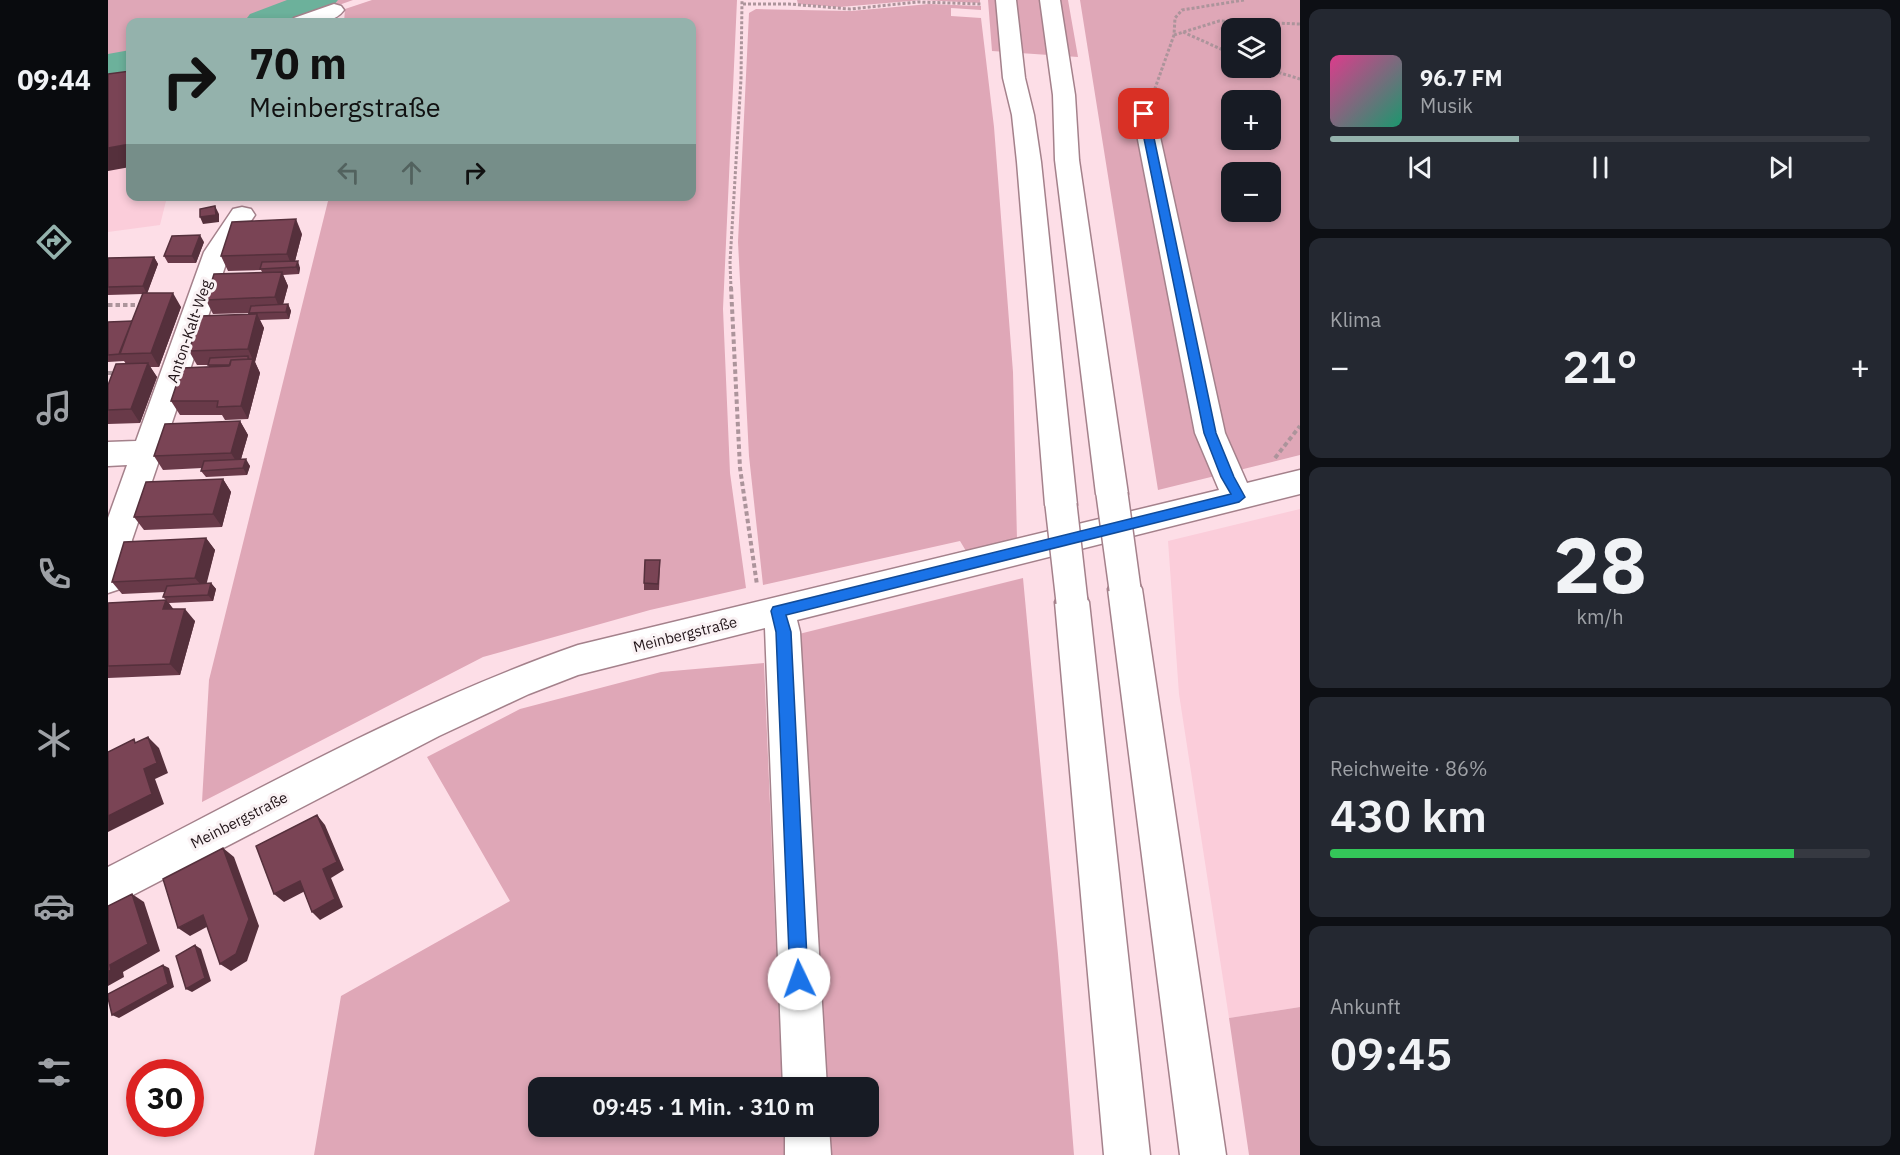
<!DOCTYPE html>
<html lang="de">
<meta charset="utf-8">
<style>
body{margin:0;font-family:"IBM Plex Sans",sans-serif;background:#242831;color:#f1f3f6;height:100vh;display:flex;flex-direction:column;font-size:22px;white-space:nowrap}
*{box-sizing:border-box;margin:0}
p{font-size:20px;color:#9ea1a6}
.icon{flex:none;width:33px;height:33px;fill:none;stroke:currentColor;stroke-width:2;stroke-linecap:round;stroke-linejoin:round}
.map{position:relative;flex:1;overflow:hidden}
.details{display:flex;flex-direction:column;gap:9px;padding:9px;background:#0d0f14;width:600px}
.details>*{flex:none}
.banner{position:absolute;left:18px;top:18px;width:570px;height:183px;border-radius:12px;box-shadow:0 3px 9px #0003;background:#94b2ac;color:#111;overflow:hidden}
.buttons{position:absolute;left:1113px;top:18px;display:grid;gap:12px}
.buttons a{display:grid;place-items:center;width:60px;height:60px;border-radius:12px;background:#171b24;box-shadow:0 3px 9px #0003;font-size:30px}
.speed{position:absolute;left:18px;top:1059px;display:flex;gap:12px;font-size:30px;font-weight:700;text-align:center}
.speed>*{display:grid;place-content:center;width:78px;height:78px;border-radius:50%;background:#171b24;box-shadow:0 3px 9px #0003;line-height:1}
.speed .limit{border:9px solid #d22;background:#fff;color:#111}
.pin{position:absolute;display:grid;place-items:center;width:51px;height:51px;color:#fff;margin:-26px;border-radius:12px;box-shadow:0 3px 9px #0006}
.me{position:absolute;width:66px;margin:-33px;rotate:357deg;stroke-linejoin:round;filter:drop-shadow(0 0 4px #0008)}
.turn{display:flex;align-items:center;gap:21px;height:126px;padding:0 24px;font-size:27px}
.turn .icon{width:78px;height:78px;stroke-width:2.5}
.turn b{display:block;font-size:42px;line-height:51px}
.lanes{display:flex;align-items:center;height:57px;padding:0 24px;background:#0003;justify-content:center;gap:30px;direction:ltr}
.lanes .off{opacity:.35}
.big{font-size:45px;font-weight:600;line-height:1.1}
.details .tile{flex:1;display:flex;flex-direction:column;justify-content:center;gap:9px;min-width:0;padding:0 21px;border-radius:12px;background:#242831}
.details .dial{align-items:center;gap:0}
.dial b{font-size:78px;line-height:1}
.song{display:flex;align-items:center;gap:18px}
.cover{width:72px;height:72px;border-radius:9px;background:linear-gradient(135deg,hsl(330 70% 55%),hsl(160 70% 35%))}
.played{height:6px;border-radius:3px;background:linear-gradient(90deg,#94b2ac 35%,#363941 35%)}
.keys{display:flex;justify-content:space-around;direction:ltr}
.heat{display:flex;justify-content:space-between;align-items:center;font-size:33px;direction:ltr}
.charge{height:9px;border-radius:4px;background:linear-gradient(90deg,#34c759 86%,#363941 0)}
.trip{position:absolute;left:420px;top:1077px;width:351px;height:60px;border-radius:12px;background:#171b24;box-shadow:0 3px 9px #0003;font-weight:600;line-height:60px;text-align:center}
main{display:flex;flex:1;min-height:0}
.tabs{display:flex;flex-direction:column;width:108px;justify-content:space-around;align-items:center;background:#090b0e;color:#9ea1a6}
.tabs .icon{width:42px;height:42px}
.tabs .selected{color:#94b2ac}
.tabs b{font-size:27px;color:#f1f3f6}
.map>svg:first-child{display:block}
</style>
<main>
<nav class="tabs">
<b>09:44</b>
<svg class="icon selected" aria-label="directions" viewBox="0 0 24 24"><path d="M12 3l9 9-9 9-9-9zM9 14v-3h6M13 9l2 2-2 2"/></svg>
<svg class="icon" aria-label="music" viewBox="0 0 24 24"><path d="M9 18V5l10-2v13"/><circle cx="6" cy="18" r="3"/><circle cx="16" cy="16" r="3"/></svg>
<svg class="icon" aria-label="phone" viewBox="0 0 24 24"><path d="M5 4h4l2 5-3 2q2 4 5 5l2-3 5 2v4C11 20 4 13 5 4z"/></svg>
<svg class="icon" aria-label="climate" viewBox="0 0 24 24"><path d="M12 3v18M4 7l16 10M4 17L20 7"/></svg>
<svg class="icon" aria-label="car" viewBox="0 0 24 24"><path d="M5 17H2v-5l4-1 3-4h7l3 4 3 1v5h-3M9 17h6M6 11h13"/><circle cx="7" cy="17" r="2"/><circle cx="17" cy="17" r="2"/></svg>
<svg class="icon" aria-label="filters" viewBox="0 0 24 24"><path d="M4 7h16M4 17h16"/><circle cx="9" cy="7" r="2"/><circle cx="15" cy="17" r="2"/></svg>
</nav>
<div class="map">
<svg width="1192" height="1155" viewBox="0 0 1192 1155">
<rect width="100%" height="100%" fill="#fddee7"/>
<path fill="#fbcdda" d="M22 80V196L59 197 52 225 0 232V84Z
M1192 509V1007L1121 1018 1071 694 1060 541Z"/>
<path fill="#dfa7b7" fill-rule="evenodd" d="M0 0H245L183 22H22V73L0 77Z
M264 0H629L615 309 622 473 638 588 542 610 375 657 94 802 101 680 221 197 584 196V22H236L237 9Z
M689 0H872V3L814 0 732 7 690 4Z
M880 0H960L970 57 884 51Z
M972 0H1192V455L1050 490ZM1124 28H1162V68H1124ZM1124 100H1162V140H1124ZM1124 172H1162V212H1124Z
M821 4 873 6V10L843 8V16L873 18 886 127 905 372 909 540 858 551 852 541 655 585 641 456 630 242 641 13 648 9 743 11Z
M915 578 950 954 966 1155H718L717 1127 760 1126V1088L715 1087 691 634Z
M656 663 674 1087 430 1088V1126L676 1127 677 1155H206L233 996 402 901 319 757 412 709 553 672Z
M1192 1007V1155H1141L1121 1018Z"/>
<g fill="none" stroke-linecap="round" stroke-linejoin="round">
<path fill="#6cb19b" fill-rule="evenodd" d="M179 0H230C213 24 163 25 136 22L142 14Z
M22 50V73L0 78V54Z"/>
<defs>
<path id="minor" d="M226 4 233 6 236 10C226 25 198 24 183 22L186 18Z
M1036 107 1044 109 1047 114 1117 433 1139 483 1192 470V494L689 620 692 632 719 1088H675L657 628 470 675 421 694 331 736 0 908V867C154 788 306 702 470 645L1111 490 1087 433 1025 114 1028 109Z
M134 207 143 209 147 215 122 252 24 540C28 556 19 574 12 589L0 593V518L19 465 0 466V442L28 441 96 252 125 209Z
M677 1126H721L723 1155H677Z"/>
<path id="highway" d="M888 0H908L917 78 926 115 933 162 969 505 964 514 953 517 942 514 937 505 909 162 904 115 895 78Z
M932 0H952L967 95 971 160 1020 494 1015 503 1004 506 993 503 988 494 947 160 945 95Z
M1017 575 1029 579 1034 589 1118 1155H1072L1000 589 1005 579Z
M964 588 976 592 981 602 1042 1155H996L947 602 952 592Z"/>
</defs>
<use href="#minor" stroke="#a4818b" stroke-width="3"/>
<use href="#highway" stroke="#a4818b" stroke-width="3"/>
<path stroke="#ac949b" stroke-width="3" stroke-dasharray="3 2" stroke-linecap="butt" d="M635 4H681L742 9 810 2 873 4
M1075 32 1124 54
M1066 35 1111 21 1192 24
M1156 68 1192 79
M1045 94 1066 35 1067 18 1074 10 1136 0
M623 289 622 262 633 79 634 0"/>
<path stroke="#ac949b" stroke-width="4" stroke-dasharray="4.5 3" stroke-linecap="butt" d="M623 287 632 468 649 585
M0 305H33
M0 373H10
M1167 458 1192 426"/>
<use href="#minor" fill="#fff" fill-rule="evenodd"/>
<use href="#highway" fill="#fff" fill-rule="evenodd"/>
<defs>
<path id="highway-bridge" d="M1004 494 1017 589
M953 505 964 602"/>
</defs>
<use href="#highway-bridge" stroke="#a4818b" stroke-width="34" stroke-linecap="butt"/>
<use href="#highway-bridge" stroke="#fff" stroke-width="31"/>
</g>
<path fill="#693a49" d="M194 234 187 261 192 268 191 274 175 275 180 286 175 304H180L183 311 181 319 152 320 156 328 147 362 152 373 140 419 117 420 114 415H72L63 401 101 367 100 365H89L81 351 141 315V313L105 314 98 300 154 272 153 270 120 271 113 256Z
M96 242 88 263H60L56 256Z
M46 257 50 264 39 293 73 307 51 367H42L49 377 32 423 0 424V425V385L18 364 16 361 0 362V322L24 321 35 294 0 295V258Z
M132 421 140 435 133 459 142 466 139 475 98 477 93 471 94 468 55 470 46 456Z
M115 479 123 492 114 527 36 530 26 517Z
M98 538 107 550 98 583H103L108 589 105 601 61 603 65 609 87 621 72 675 0 678V603L58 600 55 597 57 592 14 594 4 582Z
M552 566 551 590H536V583Z"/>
<path fill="#55303c" d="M22 144V167L0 171V148Z
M107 206 111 214V222L95 224 92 217Z
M188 219 194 234 185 269 179 254Z
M92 235 96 242 88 263 84 256Z
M46 257 50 264 39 294 35 286Z
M190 261 192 268 191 274 188 267Z
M174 272 180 286 173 312 167 297Z
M65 293 73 307 51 367 43 353Z
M180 304 183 311 181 319 178 312Z
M149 314 156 328 147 362 152 373 140 419 133 406 138 364 140 356 144 363 145 360 140 349Z
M40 363 49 377 32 423 23 409Z
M132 421 140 435 131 466 123 453Z
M138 459 142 466 139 475 135 468Z
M115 479 123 492 114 527 105 514Z
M98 538 107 550 97 590 87 578Z
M103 583 108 589 105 601 100 595Z
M58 600 68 612 55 609Z
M77 609 87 621 72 675 62 664Z
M40 737 51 748 60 773 47 779 56 804 0 832V816L36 769Z
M209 815 217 825 236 870 223 878 235 907 212 920 204 912 215 869Z
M115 848 126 857 151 926 139 961 123 971 112 964Z
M192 881 201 889 176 902 166 894Z
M24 894 36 902 52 951 15 972 16 977 0 986V972Z
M95 915 106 923 82 936 70 928Z
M87 945 93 949 103 981 84 992 78 989Z
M55 965 61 968 66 987 11 1018 4 1015Z"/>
<path fill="#7a4455" stroke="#55303c" stroke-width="1.5" d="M22 71V144L0 148V74Z
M107 206 108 215 92 217V209Z
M188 219 179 254 113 256 124 222Z
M92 235 84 256H56L64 236Z
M46 257 35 286 0 287V258Z
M190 261 188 267 152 269 154 262Z
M174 272 167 297 98 300 106 274Z
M35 293H65L43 353 11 354Z
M180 304 178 312 141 313 143 306Z
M149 314 140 349 81 351 92 316Z
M24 321 12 354 0 355V322Z
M140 356V359L123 360 122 365H100L102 358Z
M145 359 133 406 109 407 110 401H63L74 368 121 366 123 360Z
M40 363 23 409 0 410V385L8 364Z
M132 421 123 453 46 456 57 424Z
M138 459 135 468 93 471 96 461Z
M115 479 105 514 26 517 38 482Z
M98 538 87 578 4 582 16 542Z
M537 560H552L550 584 536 583Z
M103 583 100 595 55 597 59 586Z
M58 600 55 609H77L62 664 0 666V603Z
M40 737 49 763 36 769 44 794 0 816V752L26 739 27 743Z
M209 815 229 862 215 869 227 899 204 912 192 881 166 894 148 846Z
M115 848 141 919 128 954 112 964 95 915 70 928 55 879Z
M24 894 40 944 2 965 3 970 0 972V906Z
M87 945 97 978 78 989 68 956Z
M55 965 60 984 4 1015 0 998V994Z"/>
<path fill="#1a73e8" stroke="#114b97" stroke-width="1.5" d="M1036 111 1041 114 1108 433 1126 477 1137 497 1131 502 678 615 683 632 700 979 697 985 691 987 685 985 682 979 668 632 663 611 665 607 1123 494 1113 477 1096 433 1031 114Z"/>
<g text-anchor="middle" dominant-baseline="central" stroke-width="6" stroke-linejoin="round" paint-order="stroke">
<g font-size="15" fill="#221519" stroke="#faf2f4">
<text transform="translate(81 331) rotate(-71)">Anton-Kalt-Weg</text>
<text transform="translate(577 634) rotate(-14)">Meinbergstraße</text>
<text transform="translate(131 820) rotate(-27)">Meinbergstraße</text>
</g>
</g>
</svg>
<div class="buttons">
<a><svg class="icon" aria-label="layers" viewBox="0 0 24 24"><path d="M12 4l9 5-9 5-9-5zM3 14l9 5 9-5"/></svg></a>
<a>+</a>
<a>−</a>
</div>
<div class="speed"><div class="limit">30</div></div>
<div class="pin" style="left:1036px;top:114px;background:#d93025"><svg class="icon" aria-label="arrive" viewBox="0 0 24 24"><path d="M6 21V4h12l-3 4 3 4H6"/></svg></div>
<svg class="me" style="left:691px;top:979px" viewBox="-20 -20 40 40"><circle r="19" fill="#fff"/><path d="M0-13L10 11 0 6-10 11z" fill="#1a73e8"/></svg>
<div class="trip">09:45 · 1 Min. · 310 m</div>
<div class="banner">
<div class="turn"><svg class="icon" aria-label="right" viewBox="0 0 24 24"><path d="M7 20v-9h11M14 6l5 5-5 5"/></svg><div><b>70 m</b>Meinbergstraße</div></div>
<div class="lanes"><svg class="icon off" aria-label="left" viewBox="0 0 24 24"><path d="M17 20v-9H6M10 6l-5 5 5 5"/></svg><svg class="icon off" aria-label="ahead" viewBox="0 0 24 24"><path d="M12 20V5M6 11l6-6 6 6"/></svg><svg class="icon" aria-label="right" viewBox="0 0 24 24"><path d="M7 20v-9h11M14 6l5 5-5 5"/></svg></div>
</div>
</div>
<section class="details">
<div class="tile">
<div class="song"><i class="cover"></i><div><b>96.7 FM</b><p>Musik</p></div></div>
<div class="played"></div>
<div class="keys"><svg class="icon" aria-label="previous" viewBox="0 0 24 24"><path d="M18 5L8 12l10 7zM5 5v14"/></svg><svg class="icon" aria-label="pause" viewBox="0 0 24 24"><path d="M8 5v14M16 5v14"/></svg><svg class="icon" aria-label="next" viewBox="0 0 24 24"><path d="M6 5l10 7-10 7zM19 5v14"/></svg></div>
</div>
<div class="tile"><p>Klima</p>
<div class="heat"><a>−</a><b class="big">21°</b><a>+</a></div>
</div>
<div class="tile dial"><b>28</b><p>km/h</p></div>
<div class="tile"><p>Reichweite · 86%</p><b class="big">430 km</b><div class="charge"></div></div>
<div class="tile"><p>Ankunft</p><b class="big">09:45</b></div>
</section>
</main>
